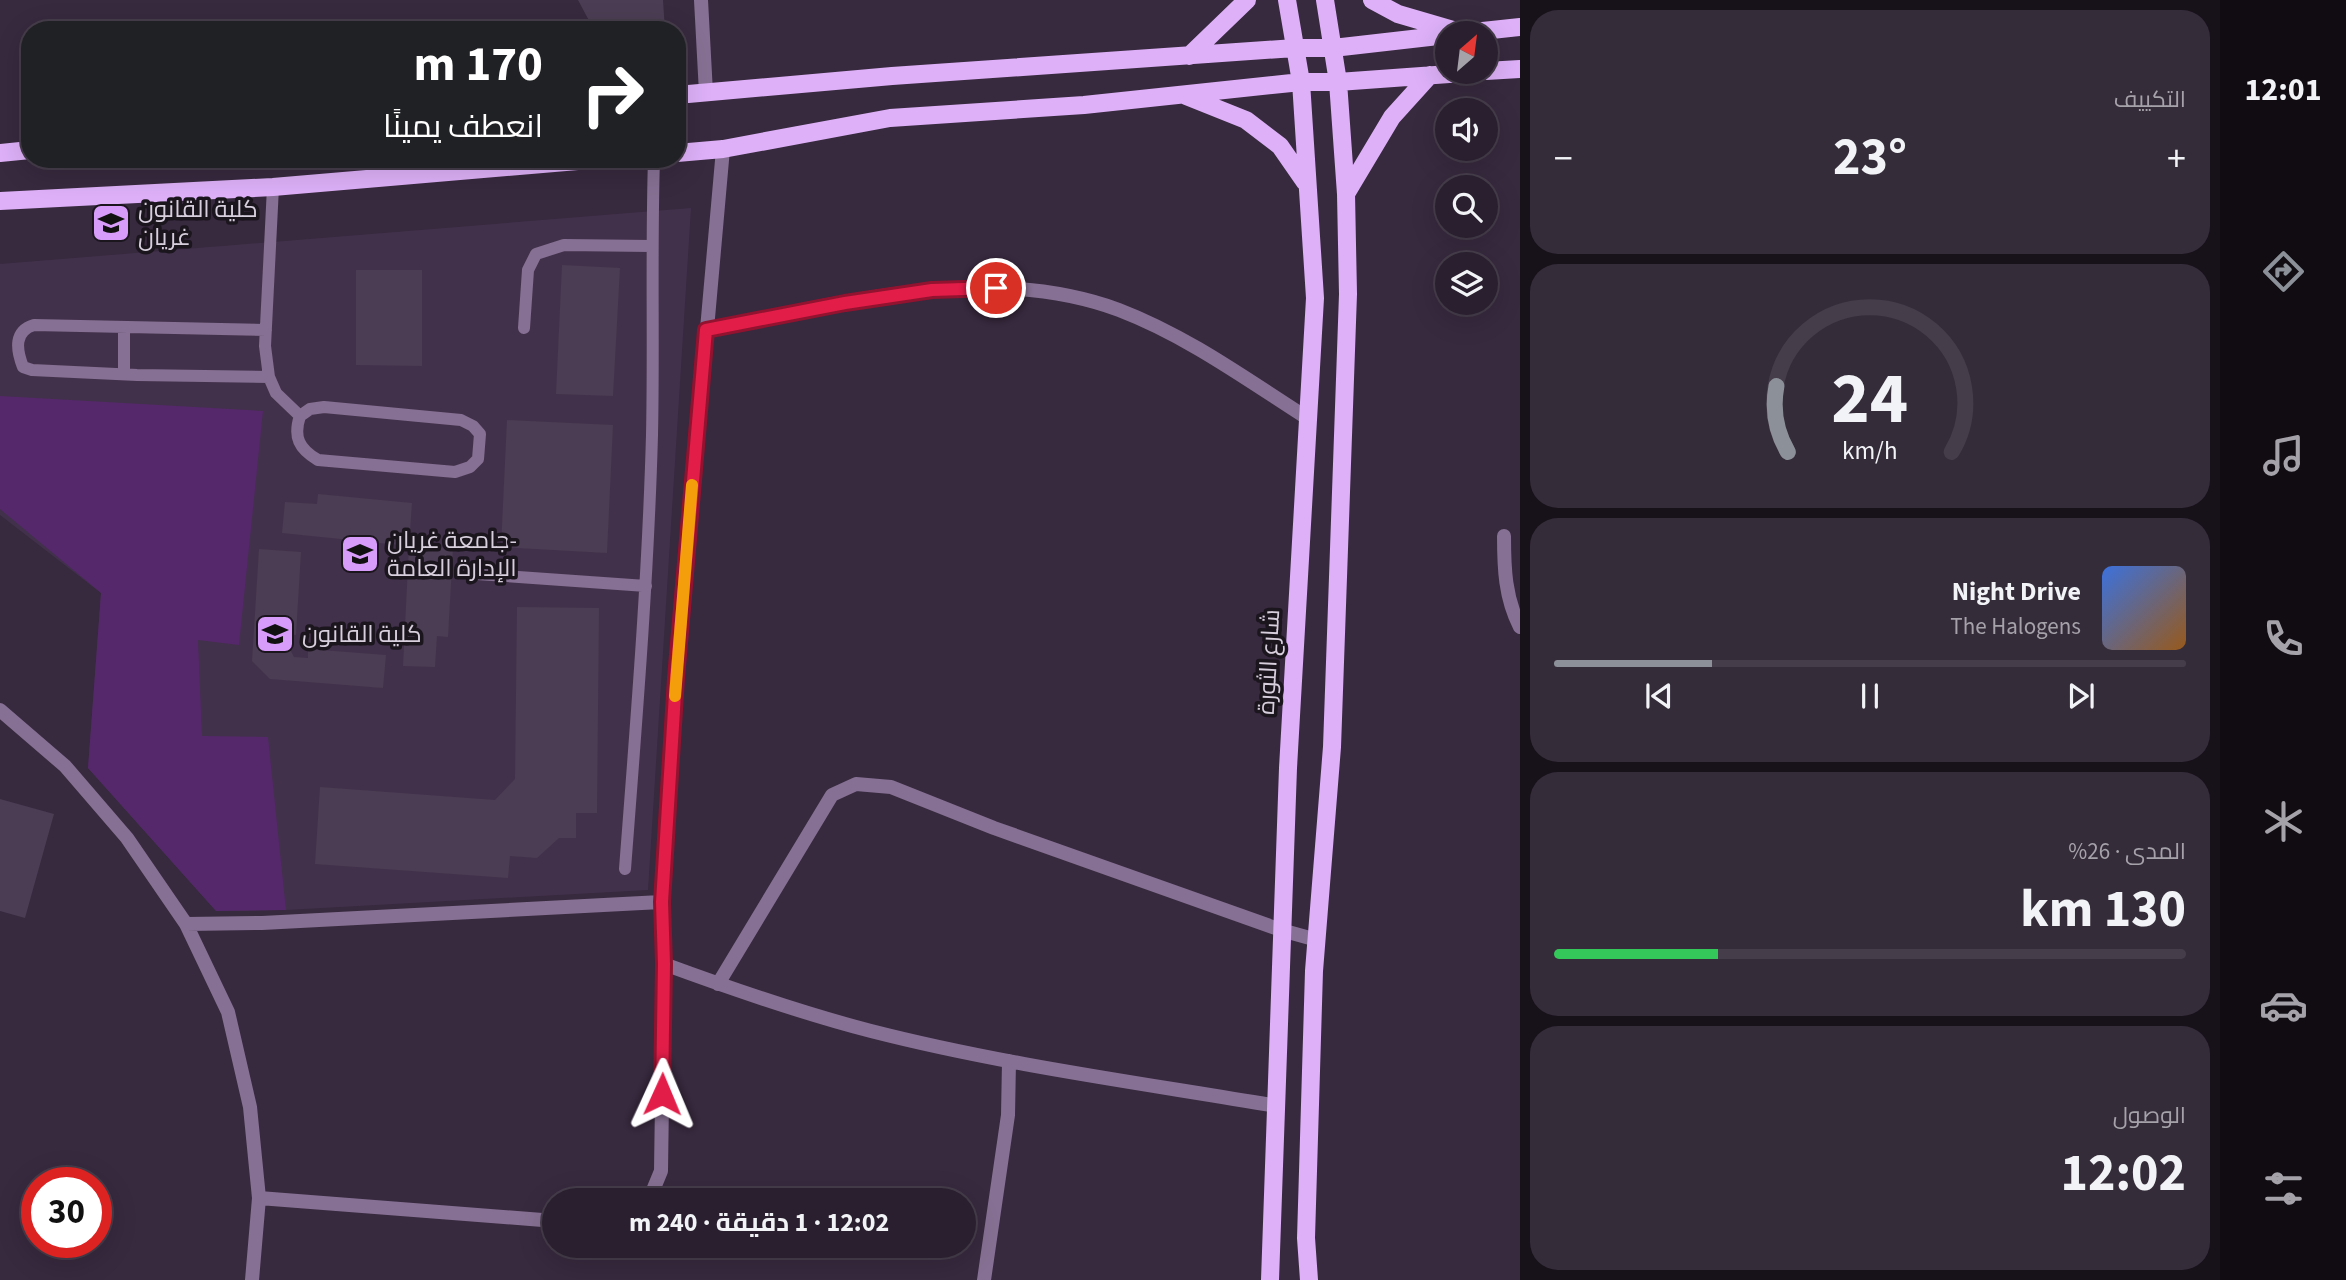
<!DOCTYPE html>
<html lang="ar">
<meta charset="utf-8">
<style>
body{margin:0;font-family:"Source Sans 3",Cairo,sans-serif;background:#352c3a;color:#f1f3f6;direction:rtl;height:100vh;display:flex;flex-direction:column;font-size:26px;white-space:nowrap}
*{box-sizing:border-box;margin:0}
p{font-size:23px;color:#a5a2aa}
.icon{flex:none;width:38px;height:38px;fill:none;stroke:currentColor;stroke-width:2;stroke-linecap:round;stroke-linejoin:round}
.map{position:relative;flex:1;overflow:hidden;direction:ltr}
.side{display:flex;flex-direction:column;gap:10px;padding:10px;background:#171119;width:700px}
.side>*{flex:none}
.top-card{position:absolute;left:21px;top:21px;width:665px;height:147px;border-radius:28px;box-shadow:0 7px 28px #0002,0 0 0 2px #453d4a;direction:rtl;background:#202124;color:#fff;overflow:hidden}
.needle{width:46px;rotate:28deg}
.fabs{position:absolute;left:1435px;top:21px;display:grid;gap:14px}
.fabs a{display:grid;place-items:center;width:63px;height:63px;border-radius:50%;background:#291f2e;box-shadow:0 7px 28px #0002,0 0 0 2px #453d4a;font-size:35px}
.speed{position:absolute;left:21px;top:1167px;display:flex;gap:14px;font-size:35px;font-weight:700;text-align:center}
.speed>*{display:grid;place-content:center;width:91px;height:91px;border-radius:50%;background:#291f2e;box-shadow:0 7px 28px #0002,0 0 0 2px #453d4a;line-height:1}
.speed .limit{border:10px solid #d22;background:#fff;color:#111}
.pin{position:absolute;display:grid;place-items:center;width:60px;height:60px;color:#fff;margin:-30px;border:4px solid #fff;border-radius:50%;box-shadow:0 2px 7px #0007}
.me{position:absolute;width:77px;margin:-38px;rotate:1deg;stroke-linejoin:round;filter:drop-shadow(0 0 5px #0008)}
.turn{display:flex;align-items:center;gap:24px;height:147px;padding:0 28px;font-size:32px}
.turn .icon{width:91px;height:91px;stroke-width:2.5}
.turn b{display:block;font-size:49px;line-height:60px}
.big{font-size:52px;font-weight:700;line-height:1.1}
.side .tile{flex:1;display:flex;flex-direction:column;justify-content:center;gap:10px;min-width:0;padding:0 24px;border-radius:28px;background:#352c3a}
.side .dial{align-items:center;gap:0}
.dial svg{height:182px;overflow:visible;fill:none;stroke:#453d4a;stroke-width:7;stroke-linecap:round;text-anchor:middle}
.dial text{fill:#f1f3f6;stroke:none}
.song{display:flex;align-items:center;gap:21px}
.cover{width:84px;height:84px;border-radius:10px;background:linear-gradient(135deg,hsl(220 70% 55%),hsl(30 70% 35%))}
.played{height:7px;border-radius:4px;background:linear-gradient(90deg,#8c9099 25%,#453d4a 25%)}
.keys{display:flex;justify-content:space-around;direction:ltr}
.heat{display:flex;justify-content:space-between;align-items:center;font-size:38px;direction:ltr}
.charge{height:10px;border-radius:5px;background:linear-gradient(90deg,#34c759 26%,#453d4a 0)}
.trip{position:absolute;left:542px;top:1188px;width:434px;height:70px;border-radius:35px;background:#291f2e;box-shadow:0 7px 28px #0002,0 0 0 2px #453d4a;font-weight:700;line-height:70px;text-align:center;direction:rtl}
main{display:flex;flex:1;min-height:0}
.tabs{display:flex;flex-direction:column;width:126px;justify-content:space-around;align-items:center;background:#100c12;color:#a5a2aa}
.tabs .icon{width:49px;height:49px}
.tabs .selected{color:#8c9099}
.tabs b{font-size:32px;color:#f1f3f6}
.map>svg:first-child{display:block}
</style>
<main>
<nav class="tabs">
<b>12:01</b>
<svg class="icon selected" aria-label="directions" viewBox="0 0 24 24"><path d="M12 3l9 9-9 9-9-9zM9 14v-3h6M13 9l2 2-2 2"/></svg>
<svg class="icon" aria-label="music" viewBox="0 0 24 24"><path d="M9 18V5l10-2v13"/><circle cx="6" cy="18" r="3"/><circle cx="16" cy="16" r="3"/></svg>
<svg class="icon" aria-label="phone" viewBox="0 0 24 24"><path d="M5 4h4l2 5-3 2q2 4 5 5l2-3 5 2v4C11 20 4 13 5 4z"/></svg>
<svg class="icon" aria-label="climate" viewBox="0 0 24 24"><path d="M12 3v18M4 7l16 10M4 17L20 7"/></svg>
<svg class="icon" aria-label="car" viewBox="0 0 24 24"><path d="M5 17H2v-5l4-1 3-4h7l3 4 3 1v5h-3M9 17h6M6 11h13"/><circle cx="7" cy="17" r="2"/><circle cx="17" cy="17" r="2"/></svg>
<svg class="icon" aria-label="filters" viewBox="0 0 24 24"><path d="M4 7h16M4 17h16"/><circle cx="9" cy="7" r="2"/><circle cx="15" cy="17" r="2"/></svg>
</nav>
<section class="side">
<div class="tile"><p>التكييف</p>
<div class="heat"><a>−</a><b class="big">23°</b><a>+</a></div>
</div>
<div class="tile dial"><svg viewBox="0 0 100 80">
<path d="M14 69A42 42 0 1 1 86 69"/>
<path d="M14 69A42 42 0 0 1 9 40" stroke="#8c9099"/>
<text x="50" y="56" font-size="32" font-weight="700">24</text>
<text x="50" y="72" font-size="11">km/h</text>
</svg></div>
<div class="tile">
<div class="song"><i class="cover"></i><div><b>Night Drive</b><p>The Halogens</p></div></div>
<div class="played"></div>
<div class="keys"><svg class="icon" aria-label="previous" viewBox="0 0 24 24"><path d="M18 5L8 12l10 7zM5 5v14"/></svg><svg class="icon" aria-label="pause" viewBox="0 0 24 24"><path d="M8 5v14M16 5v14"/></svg><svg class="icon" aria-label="next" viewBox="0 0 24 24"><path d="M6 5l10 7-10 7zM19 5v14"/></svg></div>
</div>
<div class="tile"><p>المدى · 26%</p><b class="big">130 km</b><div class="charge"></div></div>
<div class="tile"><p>الوصول</p><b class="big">12:02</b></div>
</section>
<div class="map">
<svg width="1520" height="1280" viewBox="0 0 1520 1280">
<rect width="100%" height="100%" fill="#37293e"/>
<path fill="#42314b" d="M691 208 648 890 286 910 216 911 88 768 101 593 0 515V264Z"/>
<path fill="#55286b" d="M0 396 263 411 239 645 198 640 202 736 268 737 286 910 216 911 88 768 101 593 0 509Z"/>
<path fill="#4b3d53" d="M578 0H663L665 30H594Z
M562 265 620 268 613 396 556 394Z
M356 270H422V366L356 365Z
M507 420 613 425 607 553 501 547Z
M318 494 412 503 409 546 453 548 448 637 437 636 435 667 403 666 409 546 282 533 285 502 317 504Z
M259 549 301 552 296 635 282 634 294 657 308 658V649L386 655 383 688 270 679 252 661Z
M517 607 599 608 597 813H576V838H559L537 858 510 856 508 878 315 864 320 787 495 800 515 779Z
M0 799 54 814 25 918 0 911Z"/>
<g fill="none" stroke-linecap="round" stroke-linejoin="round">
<path stroke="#867093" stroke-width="12" d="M273 187 265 346 269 377 276 393 300 416
M124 327V374
M524 328 528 270 536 254 564 245 651 246
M266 330 34 325C14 331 16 349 23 367L32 370 137 375 269 377
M324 407 461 420 473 426 480 434 478 459 470 467 455 472 318 460C299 449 293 437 300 416L310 409Z
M477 574 646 586
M625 869C636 725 648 580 652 435 654 343 651 251 654 159"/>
<path stroke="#867093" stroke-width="14" d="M701 0 706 93
M706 330C839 304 986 261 1119 310 1187 336 1246 379 1307 418
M1504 536C1504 568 1505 598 1520 627
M0 710 65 766 127 838 186 924 228 1012 250 1107 259 1198 252 1280
M186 924 262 923 661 902
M664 964C732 989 801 1013 871 1031 1004 1065 1141 1083 1277 1106
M718 984 832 795 856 784 891 787 994 828 1281 930 1317 940
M259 1198 555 1221
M649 1200 661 1171 664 964 661 902 676 678 723 149
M984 1280 1008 1115 1009 1061"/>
<path stroke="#ddb0f7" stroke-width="18" d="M1372 0 1398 14 1463 33
M1464 33 1520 27
M1189 56 1247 0
M1486 71 1520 69
M677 95 892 76 1295 48H1333L1447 35
M1186 96 1246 120 1280 146 1305 182
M0 153 30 150
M677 153 723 149 890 118 1084 105 1301 82H1338L1477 72
M1346 194 1392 117 1430 75
M0 201 273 187 601 159
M1270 1280 1288 768 1315 298 1301 82 1287 0
M1309 1280 1306 1238 1314 971 1332 747 1348 294 1346 194 1338 82 1325 0"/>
</g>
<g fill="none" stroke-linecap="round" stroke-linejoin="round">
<defs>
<path id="route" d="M662 1094 664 964 662 902 676 678 706 330 845 303 932 290 996 288"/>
</defs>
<use href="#route" stroke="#92132f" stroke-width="18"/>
<use href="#route" stroke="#e11d48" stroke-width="12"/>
<path stroke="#f59e0b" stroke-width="12" d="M675 696 692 485"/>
</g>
<defs>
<symbol id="university-square" viewBox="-11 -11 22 22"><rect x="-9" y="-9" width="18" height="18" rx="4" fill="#d79bf9" stroke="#1b151e"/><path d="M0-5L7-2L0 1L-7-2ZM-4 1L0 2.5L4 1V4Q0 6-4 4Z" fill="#111"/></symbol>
</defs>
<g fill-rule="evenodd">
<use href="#university-square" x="89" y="201" width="44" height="44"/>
<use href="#university-square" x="338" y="532" width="44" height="44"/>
<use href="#university-square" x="253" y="612" width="44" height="44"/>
</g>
<g text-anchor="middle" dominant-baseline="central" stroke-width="7" stroke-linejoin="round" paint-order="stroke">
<g font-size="24" fill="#d7cfdc" stroke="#1b151e" text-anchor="start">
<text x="138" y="209">كلية القانون<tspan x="138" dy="28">غريان</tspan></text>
<text x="387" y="540">جامعة غريان-<tspan x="387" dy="28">الإدارة العامة</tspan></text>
<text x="302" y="634">كلية القانون</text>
</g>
<g font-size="24" fill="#d7cfdc" stroke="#1b151e">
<text transform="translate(1269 662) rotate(-87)">شارع الثورة</text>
</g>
</g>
</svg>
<div class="fabs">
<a><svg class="needle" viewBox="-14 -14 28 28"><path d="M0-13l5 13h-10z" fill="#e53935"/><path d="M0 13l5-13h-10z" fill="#a5a2aa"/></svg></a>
<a><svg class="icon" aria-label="sound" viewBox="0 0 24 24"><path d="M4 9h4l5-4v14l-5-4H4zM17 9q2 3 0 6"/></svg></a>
<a><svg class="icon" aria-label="search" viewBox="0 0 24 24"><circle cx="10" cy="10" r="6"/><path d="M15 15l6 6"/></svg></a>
<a><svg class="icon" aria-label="layers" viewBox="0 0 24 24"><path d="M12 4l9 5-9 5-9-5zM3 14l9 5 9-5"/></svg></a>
</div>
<div class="speed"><div class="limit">30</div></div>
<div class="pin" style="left:996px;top:288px;background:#d93025"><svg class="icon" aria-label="arrive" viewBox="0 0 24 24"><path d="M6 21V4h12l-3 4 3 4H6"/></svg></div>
<svg class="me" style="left:662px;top:1094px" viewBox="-20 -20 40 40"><path d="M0-17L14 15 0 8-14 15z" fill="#e11d48" stroke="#fff" stroke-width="4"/></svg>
<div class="trip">12:02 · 1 دقيقة · 240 m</div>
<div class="top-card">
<div class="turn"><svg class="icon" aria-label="right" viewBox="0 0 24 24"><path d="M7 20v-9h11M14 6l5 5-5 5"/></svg><div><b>170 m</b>انعطف يمينًا</div></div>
</div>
</div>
</main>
